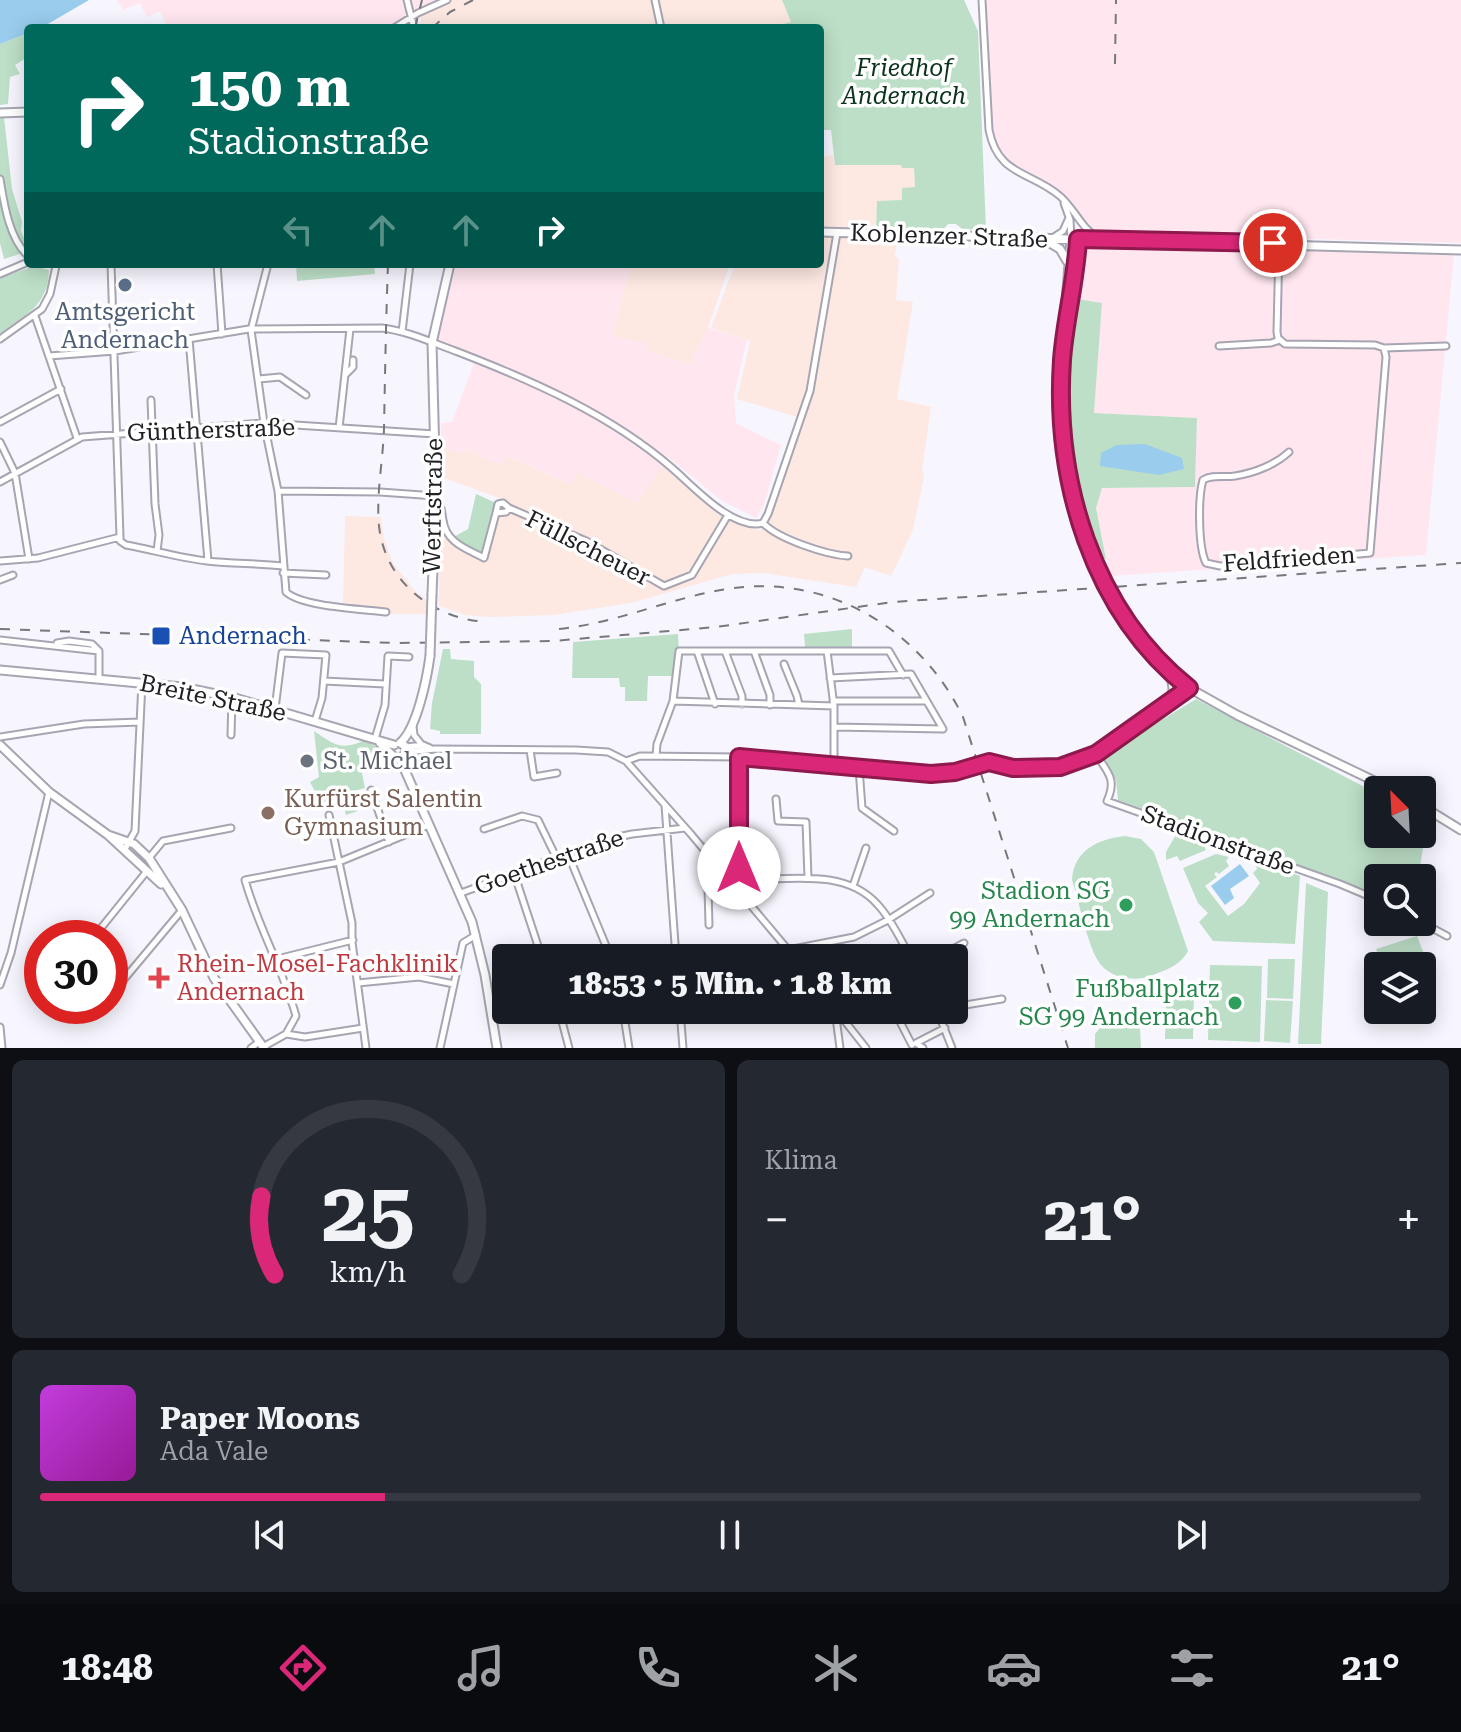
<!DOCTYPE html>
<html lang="de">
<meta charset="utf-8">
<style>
body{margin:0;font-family:"Roboto Serif",serif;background:#242831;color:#f1f3f6;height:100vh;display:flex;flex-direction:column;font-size:30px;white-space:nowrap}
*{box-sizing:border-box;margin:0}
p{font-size:26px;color:#9ea1a6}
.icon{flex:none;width:44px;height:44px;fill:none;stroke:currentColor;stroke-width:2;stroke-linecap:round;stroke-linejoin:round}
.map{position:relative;height:1048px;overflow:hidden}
.side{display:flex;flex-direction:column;gap:12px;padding:12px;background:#0d0f14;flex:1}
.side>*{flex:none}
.hud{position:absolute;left:24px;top:24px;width:800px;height:244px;border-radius:8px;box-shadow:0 4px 20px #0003;background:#00695c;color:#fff;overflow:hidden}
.needle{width:52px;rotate:336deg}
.controls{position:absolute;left:1364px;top:776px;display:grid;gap:16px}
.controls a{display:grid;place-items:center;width:72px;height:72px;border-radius:8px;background:#171b24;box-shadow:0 4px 20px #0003;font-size:40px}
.speed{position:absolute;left:24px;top:920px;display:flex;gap:16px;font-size:40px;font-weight:700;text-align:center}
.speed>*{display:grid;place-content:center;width:104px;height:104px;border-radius:50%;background:#171b24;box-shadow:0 4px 20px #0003;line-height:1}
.speed .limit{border:12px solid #d22;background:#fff;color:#111}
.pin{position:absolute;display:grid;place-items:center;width:68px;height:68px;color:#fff;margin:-34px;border:4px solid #fff;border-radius:50%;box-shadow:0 2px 8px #0007}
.me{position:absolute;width:88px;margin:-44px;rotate:0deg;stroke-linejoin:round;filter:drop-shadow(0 0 6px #0008)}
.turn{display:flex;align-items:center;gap:28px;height:168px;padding:0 32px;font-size:36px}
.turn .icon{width:104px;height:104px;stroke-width:2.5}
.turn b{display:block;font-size:56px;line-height:68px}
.lanes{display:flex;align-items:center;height:76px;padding:0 32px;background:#0003;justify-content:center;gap:40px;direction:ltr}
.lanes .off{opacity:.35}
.big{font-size:60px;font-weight:800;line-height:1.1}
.side .tile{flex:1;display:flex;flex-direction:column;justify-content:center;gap:12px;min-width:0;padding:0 28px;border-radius:12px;background:#242831}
.side .dial{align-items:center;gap:0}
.dial svg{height:208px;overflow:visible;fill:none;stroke:#363941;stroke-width:7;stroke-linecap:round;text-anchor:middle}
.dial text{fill:#f1f3f6;stroke:none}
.song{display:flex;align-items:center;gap:24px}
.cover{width:96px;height:96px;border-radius:12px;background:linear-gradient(135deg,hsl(290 70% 55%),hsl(300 70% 35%))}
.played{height:8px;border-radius:4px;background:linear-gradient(90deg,#db2777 25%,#363941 25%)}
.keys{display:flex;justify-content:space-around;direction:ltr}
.heat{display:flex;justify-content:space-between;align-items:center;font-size:44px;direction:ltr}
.side .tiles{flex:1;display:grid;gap:12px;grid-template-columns:1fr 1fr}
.tile:last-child{grid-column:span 2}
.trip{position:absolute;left:492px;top:944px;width:476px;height:80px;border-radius:8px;background:#171b24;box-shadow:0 4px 20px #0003;font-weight:800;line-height:80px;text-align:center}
.menu{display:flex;height:128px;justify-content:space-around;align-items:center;background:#090b0e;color:#9ea1a6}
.menu .icon{width:56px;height:56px}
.menu .selected{color:#db2777}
.menu b{font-size:36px;color:#f1f3f6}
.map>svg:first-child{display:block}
</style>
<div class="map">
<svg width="1461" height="1048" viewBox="0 0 1461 1048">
<rect width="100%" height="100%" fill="#f7f6fe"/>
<path fill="#fde8e2" d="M437 0H782L791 22 767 28H419L423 6Z
M834 155V164L901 165 902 168 914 167 915 188 903 200 877 201 876 229 820 226V157Z
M820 236 897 240 895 256 899 259 896 300 913 302 897 399 931 407 922 470 924 476 913 530 891 576 865 567 856 587 763 573 732 574 631 603 554 615 490 617 465 615 439 606 440 533 447 539 488 562 499 498 439 476 441 448 461 453 462 451 507 456 571 484 577 471 636 503 662 466 719 515 760 531 776 504 808 402 801 418 737 399 750 341 711 328 735 264H820Z
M630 264H730L708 328 690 364 646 351 647 344 613 336Z
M345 516 381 517 384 539 393 563 415 591 428 601 427 614H391L343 607Z"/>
<path fill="#ffe6ef" d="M117 0H437L390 28H168L160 11 147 17 140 3 123 10Z
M985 0H1461V243L1212 236 1148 230H1099L1088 227 1063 194 1014 165 999 149 992 129Z
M1111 247 1237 251 1263 256 1292 250 1454 254 1426 555 1110 576 1096 508 1102 488 1195 487 1197 418 1094 413 1102 303 1077 299 1083 248Z
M453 264H630L613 336 648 343 646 351 690 364 708 328 747 340 734 395 736 423 781 445 764 505 756 518 722 501 668 457 636 503 577 472 572 484 508 456 502 464 478 458 477 453 462 451 461 453 441 448V423L452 422 475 360 435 345Z"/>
<path fill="#bddfc7" d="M782 0H964L978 31 986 230 962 229 956 224H948L940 233 876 229 877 201 902 200V188L915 187 914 168H902L901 165H835L831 130H820V28H767L791 22Z
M28 33V57L15 65 20 74 10 77 8 104 0 105V44Z
M0 117H4L12 189 22 222 21 231 27 245 20 248 23 253 4 259 0 243Z
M296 264H374L375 274 297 281Z
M34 266 49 270C48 307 25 314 0 334V278Z
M1077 299 1102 303 1094 413 1197 418 1195 487 1102 488 1096 508 1106 559 1100 560C1080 499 1064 438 1067 373 1068 348 1073 323 1077 299Z
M476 494 496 503 483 556 452 538 468 529Z
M852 629V647H805L804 634Z
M678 634 679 651 675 676H648L647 701H625V687H620L619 678H572L573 642Z
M443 649H450L451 659 474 661V677L481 684V734H440V731L430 729 432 703Z
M1196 699 1378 794V834H1422V816L1428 819 1418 878H1378V898L1302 866 1118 800 1116 780 1103 756Z
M314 731C335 745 341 751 365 740L384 751 390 767 361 768 365 788 354 791 358 811 346 815 341 798 321 803 310 782 319 777Z
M1177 833 1210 841 1203 844 1206 850 1180 861 1177 856 1166 860V852Z
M1125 836 1141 839 1154 852 1188 951C1181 965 1166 970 1153 975 1134 983 1107 978 1097 959 1087 942 1079 901 1072 880 1074 850 1098 839 1125 836Z
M1216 854 1229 857 1226 861 1229 866 1219 874 1216 872 1214 874 1217 877 1205 886 1228 916 1244 904 1260 883 1253 873 1257 869 1252 858 1300 876 1295 944 1213 941 1199 922 1208 913 1198 903 1183 868Z
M1306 883 1328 892 1321 1044H1298Z
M1417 936 1424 954 1382 966 1376 949Z
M1268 959H1295L1293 999 1267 998Z
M1210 965 1262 966 1260 1042 1208 1040Z
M1166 993H1194L1193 1039H1165Z
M1266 1000 1293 1001 1290 1043 1264 1041Z
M1133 1024 1140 1028 1141 1048H1095V1034L1100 1028Z"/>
<path fill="#99cced" d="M0 0H89L41 28H28V33L0 44Z
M1145 444 1182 458 1184 469 1159 475 1100 466 1101 453 1117 445Z
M1240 864 1249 876 1230 889 1234 898 1225 905 1211 886Z"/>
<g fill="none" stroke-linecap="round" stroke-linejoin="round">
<defs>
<path id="minor" d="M407 0 414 28
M655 0 661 28
M982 0 989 130C998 177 1032 171 1061 197 1076 211 1081 228 1099 239
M394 28 418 13 447 0
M0 179C4 204 9 238 28 256
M1064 203 1070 220 1071 239
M1054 237 1063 231 1069 218
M1252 245 1269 256 1277 271
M1279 245 1277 332 1278 338 1285 344 1375 345 1384 348 1446 346
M111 264 120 537
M217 264 222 334
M268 264 251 330 264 423 278 491 286 592C302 607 363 609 386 612
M0 274 28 262
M35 316 77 438
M402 332 410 264
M0 339 42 309 50 294 56 266
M189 339 208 561
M1219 346 1271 343 1280 340
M49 356 115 351 249 329 382 328C408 331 433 343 458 352 533 381 611 415 672 468 693 486 733 531 763 523L768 514 810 391 837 233
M346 374 353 367V360
M259 379 280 377 306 395
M151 400 155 504 159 535 157 551
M0 422 61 389
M339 428 350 329
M0 442 15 473 29 559
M1289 452C1275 465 1254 473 1235 476 1224 478 1213 474 1203 480 1198 497 1198 547 1206 563L1220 566 1370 553 1386 357 1384 348
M0 482 82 437 264 423 435 434
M278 491 380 492 436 496C442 505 441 510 443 520 446 543 467 549 484 558L496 513
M509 508 506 512 496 513 498 504 503 503 509 508 586 541 664 586 692 575 728 515
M763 523C778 539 827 555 848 556
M120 537V541L126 545C153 550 180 558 207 561 233 564 257 563 283 566
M0 561 38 558 120 537
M283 573 326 575
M0 580 13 575
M0 640 99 651
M57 643 69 641 92 644 99 651V678
M697 651 715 704
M725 651 742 696V704
M754 651 770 695V705
M827 651 834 706V765
M784 664 797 696 799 705
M1169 671 1172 688 1171 701
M830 678 911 674 943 729 834 727
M324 681 385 684
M673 701 834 706
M833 701H926
M275 709 282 653 326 655 322 698 315 721
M413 726 414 735 422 745
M231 735 232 698
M0 737 84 724 140 722
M375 739 385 705 388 656 409 657
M406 747 423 745 430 748
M530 750 534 777 557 773
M407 752 435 749 576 750 608 752 626 761 690 833 795 958
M1096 754C1108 773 1117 779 1107 801L1340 884 1378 900
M656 756 657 744 673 701 679 651H889L903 675
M739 757V868
M626 761 640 756 739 757 931 774 955 772 989 762 1013 768 1060 767 1096 754 1189 688
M859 768 862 808 894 831
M371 790 389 842
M776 799 778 821 806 822 808 878
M665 805 676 958
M329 815 352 923V942L366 1048
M484 829 522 816 538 820 556 857
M125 849 135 831 142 682
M707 853 709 925
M568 854 611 958
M149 858 163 841 231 828
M514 873 542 958
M728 879 739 868 749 880 738 891
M749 880C792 879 847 869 878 905 892 920 901 941 911 958
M853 886 866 848
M461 893 604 840 632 834 685 828
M1421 922 1447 936
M93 938 147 871
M788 950 854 937 888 920 930 893
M936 958 964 943
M273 960 353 940
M358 983 419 977 454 984
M0 985 11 953 49 792
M110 996 182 910
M559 1010 569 1048
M623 1010 629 1048
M680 1010 683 1048
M835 1010 840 1048
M836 1010 866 1048
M894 1010 912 1045
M937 1010 952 1048
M940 1016 965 1005 1002 999
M0 1027 2 1048
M286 1034 305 1037 363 1028
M263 1047 286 1034 296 1016C283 969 258 927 245 880L339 862 429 825
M251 1048 259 1042
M440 1048 463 943 476 935
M923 1048 916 1043 945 1028"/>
<path id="tertiary" d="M0 113 28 112
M820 232 1461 250
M1078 239C1075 281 1065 320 1062 361 1058 432 1073 493 1094 560
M1045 240 1060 249 1067 261
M1066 303 1071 239
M432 594 436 496 432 343 450 264
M1114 603 1147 648 1189 688 1237 715 1393 790
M0 670 182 687 235 698 394 745
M380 743 395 758 400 759
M400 743C417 729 427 678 430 656
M400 743 405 746 407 752 400 759
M0 745 49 792 108 835 161 884
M400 759 472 922 485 975 497 1048
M1422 806 1461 830
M108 835 134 844 149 858 182 910 214 978 264 1048"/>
</defs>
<use href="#minor" stroke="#a6a5b1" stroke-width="9"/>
<use href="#tertiary" stroke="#a6a5b1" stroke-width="11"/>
<use href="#minor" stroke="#fff" stroke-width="5"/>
<use href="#tertiary" stroke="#fff" stroke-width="7"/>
<path stroke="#77777d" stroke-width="2" stroke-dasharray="10 10" stroke-linecap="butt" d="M415 28 422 0
M432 28 450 12 473 0
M1115 64 1116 0
M388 264C386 319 385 374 384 429 383 461 376 494 379 526 385 582 433 619 487 622
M0 629 394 643 553 641 716 627 893 602 1461 563
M559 629C617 623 670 598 727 589 827 573 920 628 963 717L1068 1048"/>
<defs>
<path id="tertiary-bridge" d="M1094 560 1114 603
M430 656 432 594"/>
</defs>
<use href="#tertiary-bridge" stroke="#a6a5b1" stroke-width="11" stroke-linecap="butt"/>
<use href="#tertiary-bridge" stroke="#fff" stroke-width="7"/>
</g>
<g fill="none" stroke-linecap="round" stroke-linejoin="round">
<defs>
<path id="route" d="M739 868V757L931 774 955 772 989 762 1013 768 1060 767 1096 754 1189 688C1092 611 1054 480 1062 360 1065 319 1076 280 1078 239L1273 243"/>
</defs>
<use href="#route" stroke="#8e194d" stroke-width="20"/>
<use href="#route" stroke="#db2777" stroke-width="14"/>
</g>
<circle fill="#5c6f8a" stroke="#fff" stroke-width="3" cx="125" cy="285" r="8"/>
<rect fill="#1a4fb4" stroke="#fff" stroke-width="3" x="151" y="626" width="20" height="20" rx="4"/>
<circle fill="#6b7280" stroke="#fff" stroke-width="3" cx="307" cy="761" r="8"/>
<circle fill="#8d6e63" stroke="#fff" stroke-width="3" cx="268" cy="813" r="8"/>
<g fill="#2e9e5b" stroke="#fff" stroke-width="3">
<circle cx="1126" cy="905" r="8"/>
<circle cx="1235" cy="1003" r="8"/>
</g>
<path fill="#e0444e" stroke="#fff" stroke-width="3" d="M155 966h8v8h8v8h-8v8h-8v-8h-8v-8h8z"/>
<g text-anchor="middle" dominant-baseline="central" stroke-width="7" stroke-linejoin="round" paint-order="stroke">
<g font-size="24" font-style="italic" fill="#0b331c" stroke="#fff">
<text x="904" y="68">Friedhof<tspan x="904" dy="28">Andernach</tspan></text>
</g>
<g font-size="24" fill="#202024" stroke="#fff">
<text transform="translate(949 236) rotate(2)">Koblenzer Straße</text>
<text transform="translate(211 430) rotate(-2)">Güntherstraße</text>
<text transform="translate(433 506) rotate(-89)">Werftstraße</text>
<text transform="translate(588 548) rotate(27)">Füllscheuer</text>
<text transform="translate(1289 559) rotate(-4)">Feldfrieden</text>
<text transform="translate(213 698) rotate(12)">Breite Straße</text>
<text transform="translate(1218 840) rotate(20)">Stadionstraße</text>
<text transform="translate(549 862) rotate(-19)">Goethestraße</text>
</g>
<g font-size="24" fill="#4e5e75" stroke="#fff">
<text x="125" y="312">Amtsgericht<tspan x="125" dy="28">Andernach</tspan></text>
</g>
<g font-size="24" fill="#164399" stroke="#fff" text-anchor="start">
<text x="179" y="636">Andernach</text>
</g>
<g font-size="24" fill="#5b616d" stroke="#fff" text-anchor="start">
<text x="323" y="761">St. Michael</text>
</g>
<g font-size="24" fill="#785e54" stroke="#fff" text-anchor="start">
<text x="284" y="799">Kurfürst Salentin<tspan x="284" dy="28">Gymnasium</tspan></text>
</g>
<g font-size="24" fill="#27864d" stroke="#fff" text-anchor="end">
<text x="1110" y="891">Stadion SG<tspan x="1110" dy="28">99 Andernach</tspan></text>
<text x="1219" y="989">Fußballplatz<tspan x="1219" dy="28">SG 99 Andernach</tspan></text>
</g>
<g font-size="24" fill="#be3a42" stroke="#fff" text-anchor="start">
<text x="177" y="964">Rhein-Mosel-Fachklinik<tspan x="177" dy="28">Andernach</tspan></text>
</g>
</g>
</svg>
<div class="controls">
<a><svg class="needle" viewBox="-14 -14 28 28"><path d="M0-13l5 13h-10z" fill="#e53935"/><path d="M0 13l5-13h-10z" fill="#9ea1a6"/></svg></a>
<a><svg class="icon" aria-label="search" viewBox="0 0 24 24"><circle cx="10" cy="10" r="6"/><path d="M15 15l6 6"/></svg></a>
<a><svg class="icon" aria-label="layers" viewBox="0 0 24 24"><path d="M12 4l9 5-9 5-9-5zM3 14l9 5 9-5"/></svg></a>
</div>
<div class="speed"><div class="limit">30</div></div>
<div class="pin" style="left:1273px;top:243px;background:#d93025"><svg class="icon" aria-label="arrive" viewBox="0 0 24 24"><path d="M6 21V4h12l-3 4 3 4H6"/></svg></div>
<svg class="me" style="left:739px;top:868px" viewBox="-20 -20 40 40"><circle r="19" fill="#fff"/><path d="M0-13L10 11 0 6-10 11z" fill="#db2777"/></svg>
<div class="trip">18:53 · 5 Min. · 1.8 km</div>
<div class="hud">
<div class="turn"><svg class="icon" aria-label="right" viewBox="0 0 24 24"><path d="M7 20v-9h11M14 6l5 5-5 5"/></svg><div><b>150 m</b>Stadionstraße</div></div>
<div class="lanes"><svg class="icon off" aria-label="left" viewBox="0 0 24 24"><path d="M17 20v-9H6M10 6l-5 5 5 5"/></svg><svg class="icon off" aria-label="ahead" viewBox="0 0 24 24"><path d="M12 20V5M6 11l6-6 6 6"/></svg><svg class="icon off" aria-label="ahead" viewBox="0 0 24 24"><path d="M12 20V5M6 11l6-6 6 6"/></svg><svg class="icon" aria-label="right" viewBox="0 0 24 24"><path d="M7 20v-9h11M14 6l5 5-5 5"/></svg></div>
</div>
</div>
<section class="side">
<div class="tiles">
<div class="tile dial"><svg viewBox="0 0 100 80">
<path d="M14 69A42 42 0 1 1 86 69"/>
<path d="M14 69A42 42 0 0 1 9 39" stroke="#db2777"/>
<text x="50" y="56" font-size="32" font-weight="700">25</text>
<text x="50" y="72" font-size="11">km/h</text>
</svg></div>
<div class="tile"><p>Klima</p>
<div class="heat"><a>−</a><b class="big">21°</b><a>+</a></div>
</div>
<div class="tile">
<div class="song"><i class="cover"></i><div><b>Paper Moons</b><p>Ada Vale</p></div></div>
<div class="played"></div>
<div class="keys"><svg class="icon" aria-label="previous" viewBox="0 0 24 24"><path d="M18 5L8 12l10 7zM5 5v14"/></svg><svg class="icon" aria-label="pause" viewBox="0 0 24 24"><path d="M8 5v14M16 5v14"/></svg><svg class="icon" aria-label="next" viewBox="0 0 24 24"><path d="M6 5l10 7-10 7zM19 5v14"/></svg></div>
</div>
</div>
</section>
<nav class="menu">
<b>18:48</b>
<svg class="icon selected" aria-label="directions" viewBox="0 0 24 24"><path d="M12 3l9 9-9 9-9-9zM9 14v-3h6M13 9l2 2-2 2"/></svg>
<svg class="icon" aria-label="music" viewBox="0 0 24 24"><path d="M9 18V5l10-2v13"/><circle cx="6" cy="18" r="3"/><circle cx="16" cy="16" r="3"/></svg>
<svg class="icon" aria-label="phone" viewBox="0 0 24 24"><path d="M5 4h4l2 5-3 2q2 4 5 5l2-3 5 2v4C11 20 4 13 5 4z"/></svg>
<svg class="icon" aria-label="climate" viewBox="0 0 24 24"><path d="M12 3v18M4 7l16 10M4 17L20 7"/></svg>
<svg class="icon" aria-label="car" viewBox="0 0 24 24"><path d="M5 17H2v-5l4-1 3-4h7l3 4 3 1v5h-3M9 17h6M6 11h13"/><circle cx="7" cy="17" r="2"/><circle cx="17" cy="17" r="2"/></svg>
<svg class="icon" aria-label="filters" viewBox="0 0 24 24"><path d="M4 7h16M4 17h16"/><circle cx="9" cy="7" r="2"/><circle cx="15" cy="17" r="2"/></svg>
<b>21°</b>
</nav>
